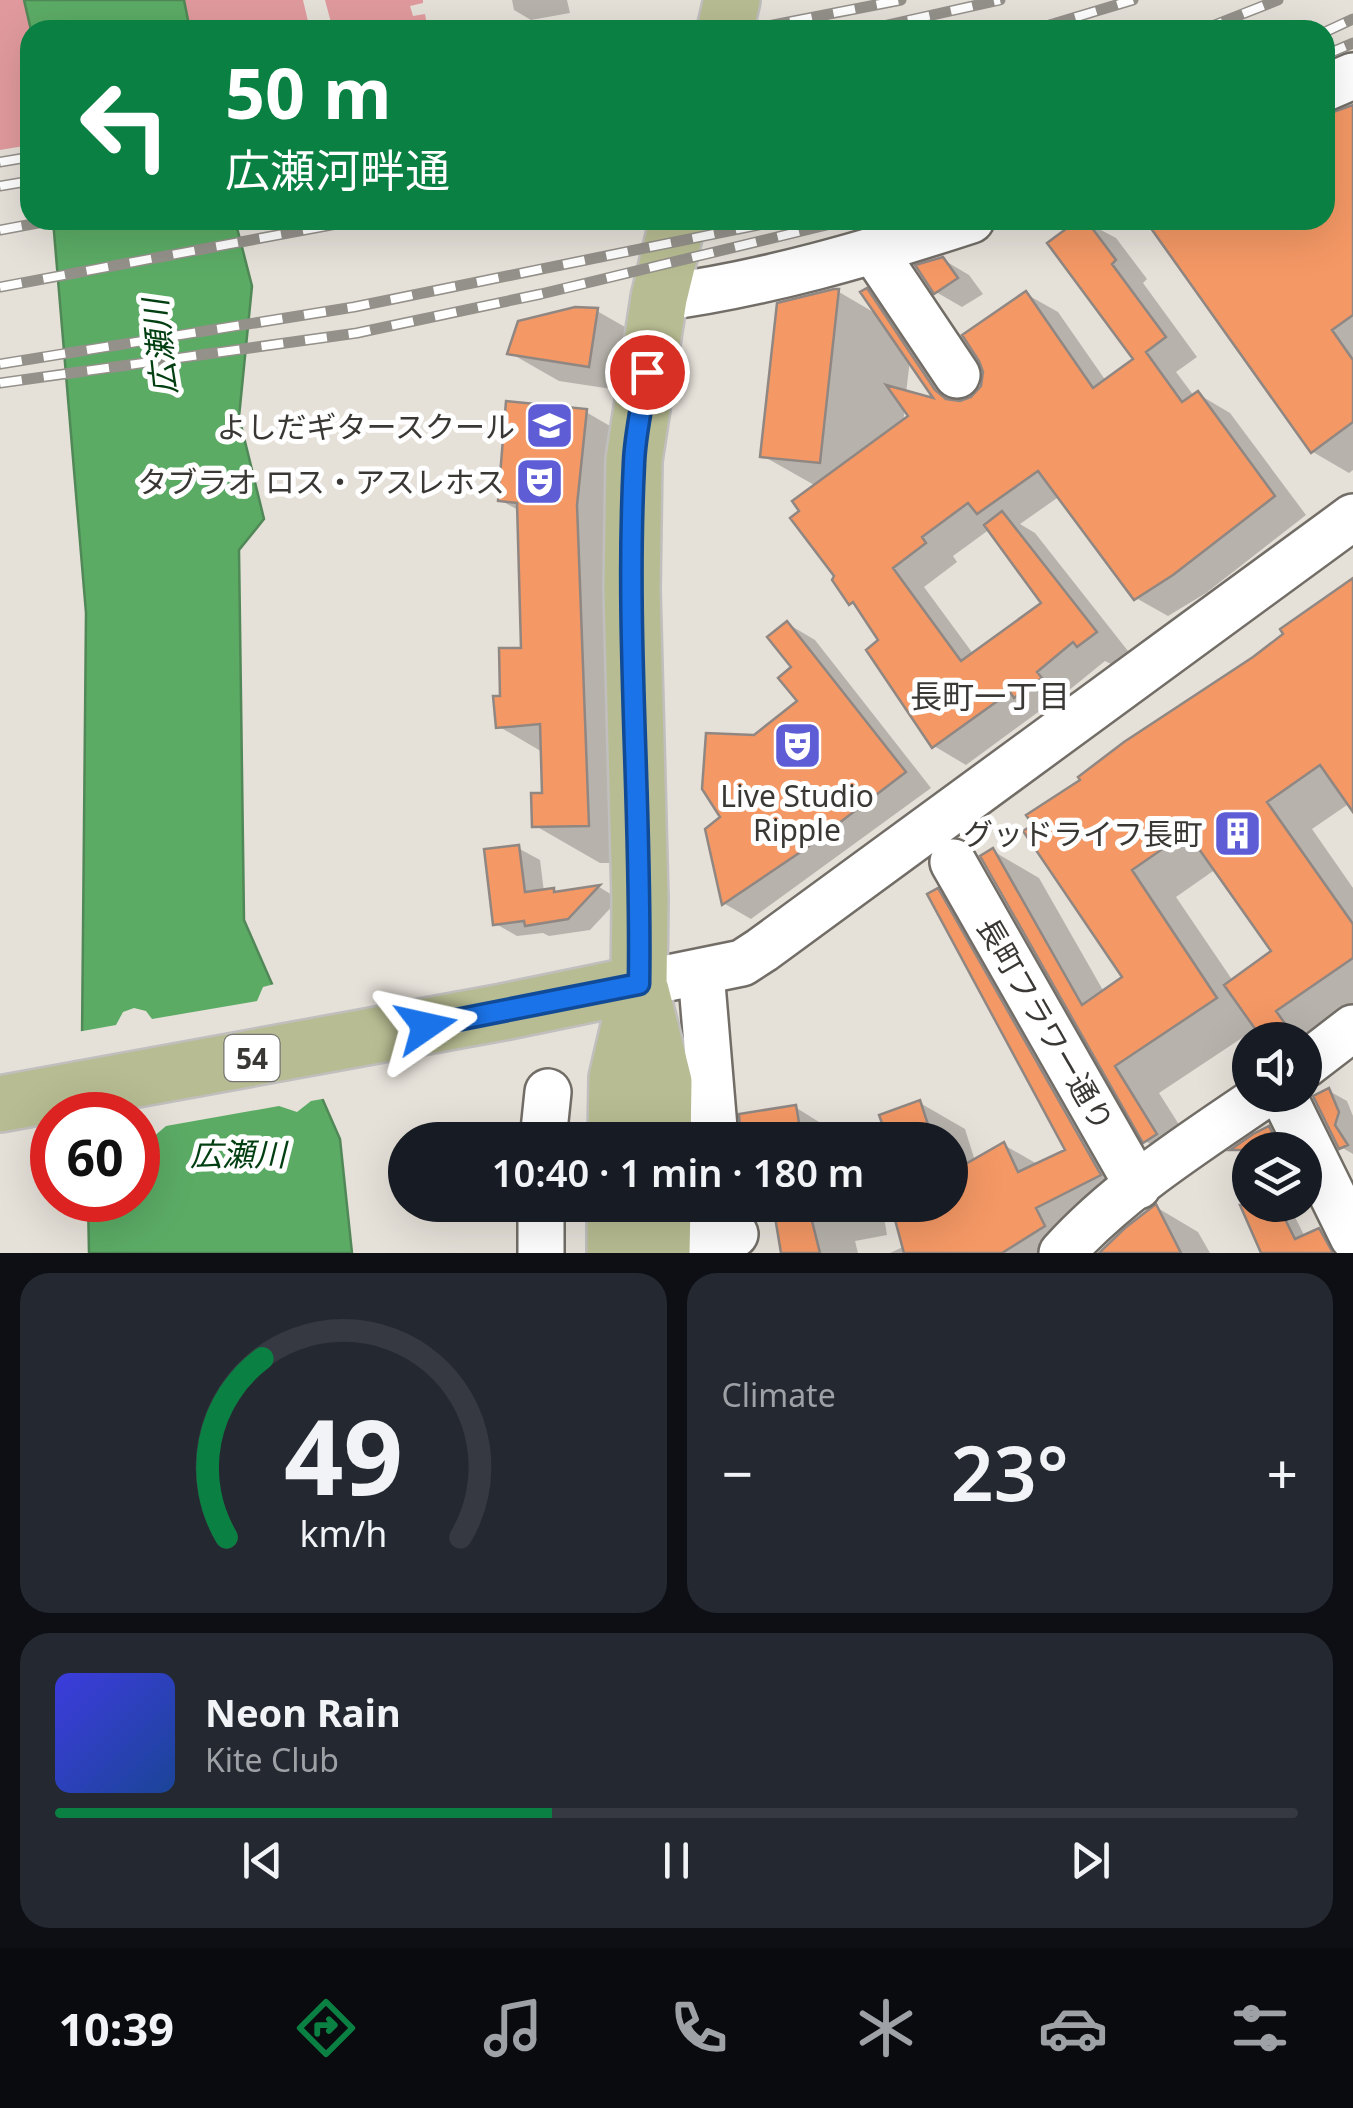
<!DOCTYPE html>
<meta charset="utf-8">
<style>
body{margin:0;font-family:"Noto Sans","Noto Sans JP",sans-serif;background:#242831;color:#f1f3f6;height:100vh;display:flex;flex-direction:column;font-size:38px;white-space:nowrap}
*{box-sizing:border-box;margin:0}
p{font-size:32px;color:#9ea1a6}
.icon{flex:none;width:55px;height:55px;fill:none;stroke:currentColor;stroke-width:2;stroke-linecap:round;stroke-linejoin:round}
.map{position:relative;height:1253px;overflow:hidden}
.details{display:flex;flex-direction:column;gap:20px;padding:20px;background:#0d0f14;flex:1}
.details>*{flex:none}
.banner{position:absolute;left:20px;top:20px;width:1315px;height:210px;border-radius:30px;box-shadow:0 10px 40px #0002;background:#0b8043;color:#fff;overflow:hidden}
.buttons{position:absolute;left:1232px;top:1022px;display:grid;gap:20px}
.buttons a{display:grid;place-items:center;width:90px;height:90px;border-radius:50%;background:#171b24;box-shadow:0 10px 40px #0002;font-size:50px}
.speed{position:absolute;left:30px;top:1092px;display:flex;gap:20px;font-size:50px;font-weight:700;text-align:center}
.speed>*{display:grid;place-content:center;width:130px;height:130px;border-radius:50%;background:#171b24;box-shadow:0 10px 40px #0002;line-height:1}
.speed .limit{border:15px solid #d22;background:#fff;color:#111}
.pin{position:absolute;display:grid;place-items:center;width:85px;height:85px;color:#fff;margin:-42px;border:5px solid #fff;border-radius:50%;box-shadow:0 2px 10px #0007}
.me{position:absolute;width:110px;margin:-55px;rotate:79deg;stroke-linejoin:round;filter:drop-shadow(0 0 8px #0008)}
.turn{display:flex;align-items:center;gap:35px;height:210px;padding:0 40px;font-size:45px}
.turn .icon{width:130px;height:130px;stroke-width:2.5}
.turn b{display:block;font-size:70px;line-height:85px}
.big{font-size:75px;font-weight:600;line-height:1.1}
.details .tile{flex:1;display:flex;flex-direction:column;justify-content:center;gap:15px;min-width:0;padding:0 35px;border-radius:30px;background:#242831}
.details .dial{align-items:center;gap:0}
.dial svg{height:260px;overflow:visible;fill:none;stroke:#363941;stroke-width:7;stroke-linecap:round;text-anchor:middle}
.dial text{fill:#f1f3f6;stroke:none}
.song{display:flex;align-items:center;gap:30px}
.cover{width:120px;height:120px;border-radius:15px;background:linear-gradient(135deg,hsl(240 70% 55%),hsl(220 70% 35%))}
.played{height:10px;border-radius:5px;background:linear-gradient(90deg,#0b8043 40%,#363941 40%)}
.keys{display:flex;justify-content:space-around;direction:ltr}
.heat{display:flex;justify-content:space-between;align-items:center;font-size:55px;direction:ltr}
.details .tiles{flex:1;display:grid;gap:20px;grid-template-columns:1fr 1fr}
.tile:last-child{grid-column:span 2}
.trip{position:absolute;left:388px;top:1122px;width:580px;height:100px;border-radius:50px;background:#171b24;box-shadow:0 10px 40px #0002;font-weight:600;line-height:100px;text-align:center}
.dock{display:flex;height:160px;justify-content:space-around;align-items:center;background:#090b0e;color:#9ea1a6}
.dock .icon{width:70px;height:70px}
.dock .selected{color:#0b8043}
.dock b{font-size:45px;color:#f1f3f6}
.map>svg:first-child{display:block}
</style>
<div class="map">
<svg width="1353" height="1253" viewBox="0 0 1353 1253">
<rect width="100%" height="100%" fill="#e5e0d8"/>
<path fill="#e09a9d" d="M0 0H24L31 30 30 145 0 150Z
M184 0H303L310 30H190Z
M325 0H423V3L410 6 413 16 425 14 428 30H333Z"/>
<path fill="#5bab65" stroke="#518857" stroke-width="2.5" d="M24 0H184L190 30H31Z
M53 220H235L252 286 239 417 264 519 239 550 244 920 340 1139 352 1253H89L88 1200H138V1115L82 1039 86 613Z"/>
<path fill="#e5e0d8" d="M278 983 328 1098 311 1101 297 1112 279 1106 166 1126 152 1138 138 1135V1115H80L77 1032 116 1025 123 1012 134 1008 146 1011 152 1019 257 1001 263 987Z"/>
<path fill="#0003" fill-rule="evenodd" d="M512 0H567L570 13 531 20 514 10Z
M1353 107V470L1349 473 1313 452 1148 220H1325V118Z
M1082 220 1116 238 1147 279 1143 283 1197 357 1176 372 1194 396 1198 394 1230 413 1306 515 1206 593 1168 616 1136 598 1060 496 1020 524 1035 533 1128 651 1111 664 1105 661 1068 691 1072 697 1048 715 1041 710 966 765 934 746 882 640 859 608 851 603 803 512 816 486 763 456 839 292 880 316 867 291 899 309 962 403 972 399 983 387 1026 294 1058 312 1106 381 1136 360ZM910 360 939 402 906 393ZM905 408 911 417 903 423ZM990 529 1045 604 974 655 924 587 957 562 953 556Z
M942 259 969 275 983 294 962 307 936 292Z
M597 311 646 339 638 393 559 381 510 353Z
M586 412 651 450 654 863H600L534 825 544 795V753L498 726 502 698 524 650 520 511 500 500Z
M1353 580V807L1350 803 1312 829 1353 888V1016L1305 1040H1266L1257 1028 1159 1093 1202 1161 1191 1167 1145 1141 993 851 1039 878 1104 992 1125 977 1027 832 1254 659ZM1216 869 1274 952 1233 981 1176 897Z
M788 624 815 640 931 788 751 919 725 904 707 830 724 818 755 737 800 701Z
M518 848 540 860 544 892 559 894 599 887 619 899 590 930 549 936 543 933 517 936 496 924Z
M938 891 983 917 1145 1201 1088 1253H890L905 1246 893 1205H950V1140H890L920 1103 965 1129 975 1161 1004 1145 1039 1165 1069 1151Z
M1329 1091 1347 1101 1353 1116V1154L1341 1147 1316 1097Z
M795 1107 848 1140H742Z
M1269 1129 1287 1139 1292 1150H1260Z
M1250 1193V1205H1289L1305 1237 1319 1231 1336 1241 1344 1253H1265L1243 1206 1249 1203 1245 1196Z
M764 1205H882L887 1235 855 1241 858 1253H784L777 1212Z
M1156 1207 1198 1232 1210 1253H1103Z"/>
<path fill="#f49865" stroke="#908783" stroke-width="2.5" d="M1353 105V315L1332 330 1353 360V422L1311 453 1145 220H1325V115Z
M1078 220H1086L1116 260 1112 264 1166 337 1146 352 1182 402 1198 391 1275 496 1173 575 1134 600 1038 471 977 514 968 503 922 537 926 543 893 568 961 661 1041 603 984 525 1002 511 1097 632 1077 647 1073 642 1037 672 1042 678 1014 698 1010 692 932 748 866 650 878 640 853 602 849 605 832 580 834 576 790 518 799 511 792 501 908 416 886 385 933 398 860 292 867 288 935 390 946 399 960 401 971 397 981 386 983 372 979 361 962 335 1026 291 1093 388 1133 359 1047 243Z
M943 257 958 278 934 294 915 265Z
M834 289H839L820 463 760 457 777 303Z
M575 307 598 308 589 367 507 354 518 321Z
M506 401 587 409 577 505 589 826 532 827 531 793H542L540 724 496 728 493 696H500L499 648H521L517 503 498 501Z
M1353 578V812L1320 765 1267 802 1353 924V958L1276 1011 1296 1039 1263 1040 1224 985 1271 951 1187 832 1132 870 1217 998 1115 1066 1157 1134 1143 1143 980 856 993 848 1082 1005 1122 977 1023 831 1033 825 1026 815 1080 780 1078 777 1124 742 1253 657 1283 634 1280 629Z
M787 621 906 772 805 849 722 905 705 829 720 817 702 789 706 733 754 735 797 701 778 678 791 667 767 637Z
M519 845 525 892 554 888V892L600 885 568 919 525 926 524 921 493 925 484 849Z
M938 888 1101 1175 1036 1208 1045 1226 1002 1253H904L891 1205H950V1173L1004 1142 1018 1172 1065 1150 927 894Z
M1329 1088 1339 1112 1335 1125 1348 1145 1339 1149 1313 1096Z
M920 1100 933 1140H888L879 1115Z
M796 1105 802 1140H741L739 1114Z
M1269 1126 1281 1150H1230L1253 1134Z
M1156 1204 1181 1253H1099L1125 1228Z
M773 1205H808L820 1253H781Z
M1240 1205H1278L1295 1239 1319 1228 1333 1253H1261Z"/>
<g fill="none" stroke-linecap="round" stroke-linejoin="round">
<defs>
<path id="minor" d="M1325 88 1353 76
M873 250 957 375
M659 298C765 284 870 253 971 220
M953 862 1138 1186
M701 972 715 1140
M639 984 742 963 762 950 1353 517
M1305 1065 1353 1028
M1283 1095 1353 1237
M543 1140 548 1092
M662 1243 735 1234
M541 1253V1205
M1062 1253C1119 1190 1194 1143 1264 1095"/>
<path id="major" d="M725 30 732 0
M641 991 664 1082 663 1140
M0 1104 503 1012 639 984
M616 1140 617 1078 639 984 640 899 632 589 634 460 659 298 678 220
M615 1253V1205
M662 1253 663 1205"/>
</defs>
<use href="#minor" stroke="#726e67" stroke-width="50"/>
<use href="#major" stroke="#c0bfbe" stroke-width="60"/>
<use href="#minor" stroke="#fff" stroke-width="45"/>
<use href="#major" stroke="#b8bc92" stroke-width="55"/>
<defs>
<path id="rail" d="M747 30 901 0
M865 30 1000 0
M1033 30 1133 0
M1202 30 1278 0
M1325 32 1353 19
M1325 55 1353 43
M0 162 30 157
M0 186 30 181
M0 230 54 220
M0 287 358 220
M0 364 354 307 783 220
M0 383 357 333 541 294 847 220"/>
</defs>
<use href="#rail" stroke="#94908a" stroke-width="11"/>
<use href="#rail" stroke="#fff" stroke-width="8" stroke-dasharray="22" stroke-linecap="butt"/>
</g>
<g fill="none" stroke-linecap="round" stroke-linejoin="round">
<defs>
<path id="route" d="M426 1026 639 984C642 810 625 637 634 463 635 433 643 402 647 372"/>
</defs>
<use href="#route" stroke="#114b97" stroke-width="25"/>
<use href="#route" stroke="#1a73e8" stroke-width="18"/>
</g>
<defs>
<symbol id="school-square" viewBox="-11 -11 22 22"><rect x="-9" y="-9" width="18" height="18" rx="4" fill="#5e5dd5" stroke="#fff"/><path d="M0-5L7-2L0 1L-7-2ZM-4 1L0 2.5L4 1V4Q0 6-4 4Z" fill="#fff"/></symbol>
<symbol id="theatre-square" viewBox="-11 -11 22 22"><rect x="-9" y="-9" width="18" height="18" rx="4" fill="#5e5dd5" stroke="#fff"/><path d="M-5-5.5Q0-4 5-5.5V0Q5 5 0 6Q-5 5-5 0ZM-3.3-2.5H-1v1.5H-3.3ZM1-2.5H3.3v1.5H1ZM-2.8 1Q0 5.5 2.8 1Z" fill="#fff"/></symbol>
<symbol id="building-square" viewBox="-11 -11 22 22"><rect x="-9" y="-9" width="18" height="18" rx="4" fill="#5e5dd5" stroke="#fff"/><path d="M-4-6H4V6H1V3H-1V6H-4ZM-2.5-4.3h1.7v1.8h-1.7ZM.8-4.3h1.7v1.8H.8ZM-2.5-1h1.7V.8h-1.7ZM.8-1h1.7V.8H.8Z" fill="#fff"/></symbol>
</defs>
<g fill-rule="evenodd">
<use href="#school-square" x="522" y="398" width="55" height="55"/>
<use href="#theatre-square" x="512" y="454" width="55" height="55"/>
<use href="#theatre-square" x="770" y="718" width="55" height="55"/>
<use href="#building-square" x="1210" y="806" width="55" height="55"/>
</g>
<g text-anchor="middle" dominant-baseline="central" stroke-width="10" stroke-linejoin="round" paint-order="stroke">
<rect fill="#fff" stroke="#757472" stroke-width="2.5" x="224.5" y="1035" width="55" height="46" rx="8"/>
<g font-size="28" font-weight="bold" fill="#3a3835">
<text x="252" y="1058">54</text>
</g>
<g font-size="30" fill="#3a3835" stroke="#fff" text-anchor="end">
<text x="515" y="426">よしだギタースクール</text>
<text x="505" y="481">タブラオ ロス・アスレホス</text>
<text x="797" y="795" text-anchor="middle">Live Studio<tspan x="797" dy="34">Ripple</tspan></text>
<text x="1203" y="833">グッドライフ長町</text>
</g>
<g font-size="30" fill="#3a3835" stroke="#fff">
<text transform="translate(1046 1024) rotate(60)">長町フラワー通り</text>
</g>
<g font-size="32" font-style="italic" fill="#013f11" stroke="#fff">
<text transform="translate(159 347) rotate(-96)">広瀬川</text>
<text x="238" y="1153">広瀬川</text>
</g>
<g font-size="32" fill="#3a3835" stroke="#fff">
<text x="990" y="695">長町一丁目</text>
</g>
</g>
</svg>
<div class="buttons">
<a><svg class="icon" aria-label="sound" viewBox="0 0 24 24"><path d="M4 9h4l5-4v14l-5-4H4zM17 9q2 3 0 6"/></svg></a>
<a><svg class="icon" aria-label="layers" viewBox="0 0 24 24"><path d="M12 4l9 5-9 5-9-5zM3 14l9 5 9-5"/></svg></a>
</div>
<div class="speed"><div class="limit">60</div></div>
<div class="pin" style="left:647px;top:372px;background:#d93025"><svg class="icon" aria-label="arrive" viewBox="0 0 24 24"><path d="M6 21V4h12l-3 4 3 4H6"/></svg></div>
<svg class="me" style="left:426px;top:1026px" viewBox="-20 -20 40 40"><path d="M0-17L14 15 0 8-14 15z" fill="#1a73e8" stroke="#fff" stroke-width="4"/></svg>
<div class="trip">10:40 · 1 min · 180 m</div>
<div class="banner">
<div class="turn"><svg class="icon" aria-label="left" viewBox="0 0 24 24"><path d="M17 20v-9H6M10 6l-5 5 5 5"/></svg><div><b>50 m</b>広瀬河畔通</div></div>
</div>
</div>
<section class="details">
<div class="tiles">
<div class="tile dial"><svg viewBox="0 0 100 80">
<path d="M14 69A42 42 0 1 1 86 69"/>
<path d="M14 69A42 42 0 0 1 25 14" stroke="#0b8043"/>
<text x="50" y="56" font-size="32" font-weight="700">49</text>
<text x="50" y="72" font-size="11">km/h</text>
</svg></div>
<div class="tile"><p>Climate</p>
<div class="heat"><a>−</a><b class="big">23°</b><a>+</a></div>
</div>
<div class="tile">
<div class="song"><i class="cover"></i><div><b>Neon Rain</b><p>Kite Club</p></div></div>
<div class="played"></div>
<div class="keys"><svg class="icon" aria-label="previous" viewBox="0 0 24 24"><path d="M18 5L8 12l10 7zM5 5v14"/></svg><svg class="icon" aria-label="pause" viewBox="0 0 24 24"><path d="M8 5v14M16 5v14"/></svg><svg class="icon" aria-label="next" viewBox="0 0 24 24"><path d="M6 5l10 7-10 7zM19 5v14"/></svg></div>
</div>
</div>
</section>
<nav class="dock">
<b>10:39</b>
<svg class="icon selected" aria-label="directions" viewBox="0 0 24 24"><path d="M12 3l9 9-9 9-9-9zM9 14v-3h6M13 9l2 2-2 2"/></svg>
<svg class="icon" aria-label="music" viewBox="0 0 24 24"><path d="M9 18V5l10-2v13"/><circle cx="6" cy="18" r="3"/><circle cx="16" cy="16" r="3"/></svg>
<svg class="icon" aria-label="phone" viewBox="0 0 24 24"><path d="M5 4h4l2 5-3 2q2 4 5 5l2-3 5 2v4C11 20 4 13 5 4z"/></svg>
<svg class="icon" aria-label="climate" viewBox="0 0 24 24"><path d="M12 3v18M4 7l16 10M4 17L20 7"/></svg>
<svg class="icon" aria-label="car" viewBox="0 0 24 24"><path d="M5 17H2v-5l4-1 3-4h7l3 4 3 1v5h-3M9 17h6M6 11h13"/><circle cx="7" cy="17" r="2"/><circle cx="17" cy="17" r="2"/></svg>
<svg class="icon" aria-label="filters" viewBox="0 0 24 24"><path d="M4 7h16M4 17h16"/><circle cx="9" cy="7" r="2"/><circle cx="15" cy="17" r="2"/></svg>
</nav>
